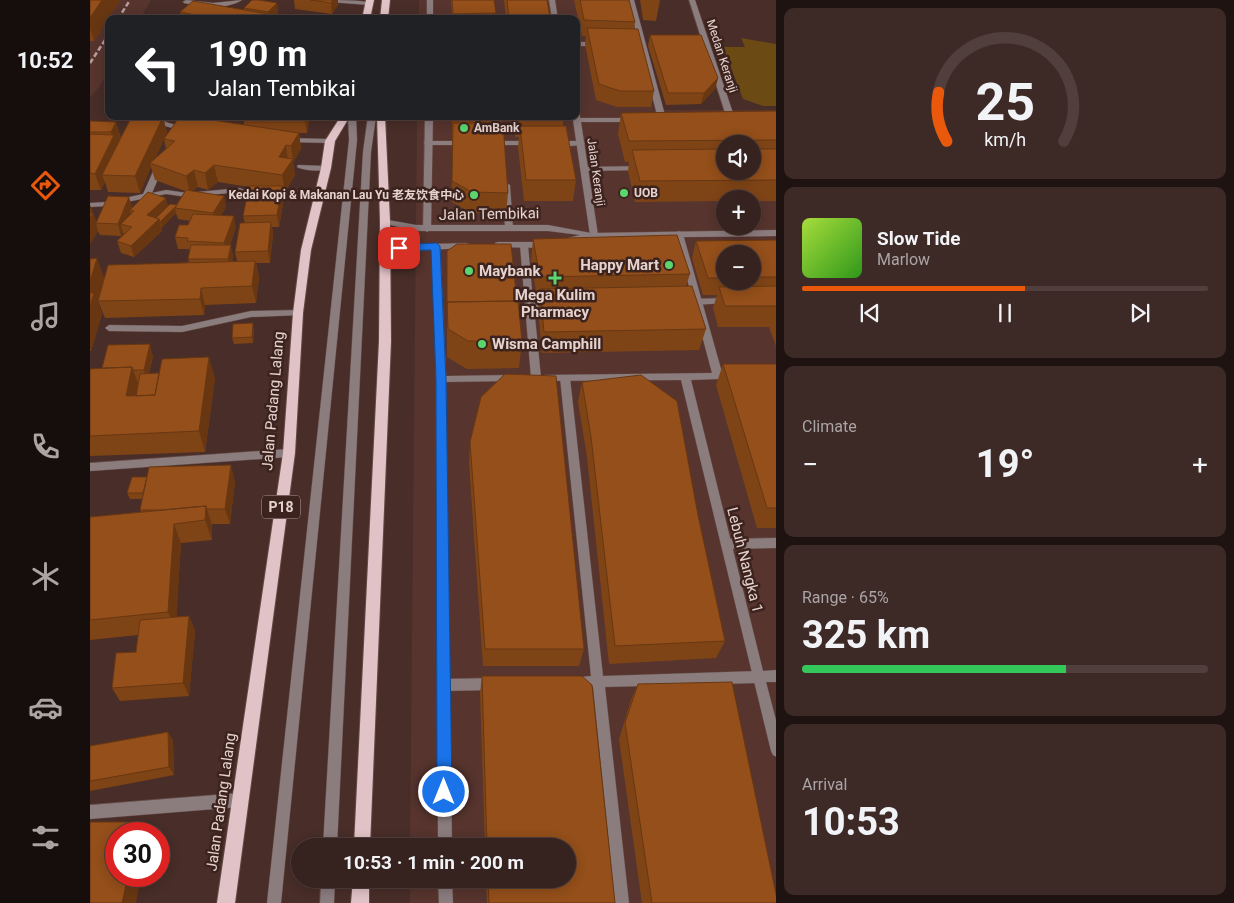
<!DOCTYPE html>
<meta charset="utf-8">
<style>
body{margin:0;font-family:Roboto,"Noto Sans SC",sans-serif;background:#3d2a27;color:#f1f3f6;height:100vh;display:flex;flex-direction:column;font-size:19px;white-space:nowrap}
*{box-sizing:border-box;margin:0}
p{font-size:16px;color:#aaa4a4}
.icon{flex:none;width:28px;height:28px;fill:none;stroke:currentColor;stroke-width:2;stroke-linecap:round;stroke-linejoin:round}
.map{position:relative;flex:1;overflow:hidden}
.side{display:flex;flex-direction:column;gap:8px;padding:8px;background:#1e1310;width:458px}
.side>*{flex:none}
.hud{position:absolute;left:15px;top:15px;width:475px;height:105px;border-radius:10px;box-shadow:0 2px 12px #0003,0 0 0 1px #503f3c;background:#202124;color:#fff;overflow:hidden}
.tools{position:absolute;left:626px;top:135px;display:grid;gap:10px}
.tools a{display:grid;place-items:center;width:45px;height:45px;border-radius:50%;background:#36221e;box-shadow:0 2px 12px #0003,0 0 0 1px #503f3c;font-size:25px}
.speed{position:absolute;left:15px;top:822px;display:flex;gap:10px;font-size:25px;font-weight:700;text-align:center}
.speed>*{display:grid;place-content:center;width:65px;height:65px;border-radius:50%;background:#36221e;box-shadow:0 2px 12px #0003,0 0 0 1px #503f3c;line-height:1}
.speed .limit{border:8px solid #d22;background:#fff;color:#111}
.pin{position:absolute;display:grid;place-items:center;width:42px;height:42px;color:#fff;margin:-21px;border-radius:10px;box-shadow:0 2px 8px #0006}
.me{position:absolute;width:55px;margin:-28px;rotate:0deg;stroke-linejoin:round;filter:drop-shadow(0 0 4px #0008)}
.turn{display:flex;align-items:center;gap:18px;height:105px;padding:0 20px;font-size:22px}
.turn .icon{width:65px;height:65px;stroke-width:2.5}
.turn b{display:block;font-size:35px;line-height:42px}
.big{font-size:38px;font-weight:700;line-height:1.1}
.side .widget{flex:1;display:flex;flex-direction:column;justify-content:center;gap:8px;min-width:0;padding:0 18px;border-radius:10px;background:#3d2a27}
.side .dial{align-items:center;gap:0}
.dial svg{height:130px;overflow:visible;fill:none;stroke:#503f3c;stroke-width:7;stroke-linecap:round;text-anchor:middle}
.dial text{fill:#f1f3f6;stroke:none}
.song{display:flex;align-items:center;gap:15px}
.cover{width:60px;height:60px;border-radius:8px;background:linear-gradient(135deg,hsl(80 70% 55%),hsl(110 70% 35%))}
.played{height:5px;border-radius:2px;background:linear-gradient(90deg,#ea580c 55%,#503f3c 55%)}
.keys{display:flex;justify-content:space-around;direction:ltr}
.heat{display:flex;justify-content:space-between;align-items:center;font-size:28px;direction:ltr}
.charge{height:8px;border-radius:4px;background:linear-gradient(90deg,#34c759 65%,#503f3c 0)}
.trip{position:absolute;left:201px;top:838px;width:285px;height:50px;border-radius:25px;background:#36221e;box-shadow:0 2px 12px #0003,0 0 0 1px #503f3c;font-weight:700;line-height:50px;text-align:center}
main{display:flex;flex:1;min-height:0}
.tabs{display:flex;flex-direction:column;width:90px;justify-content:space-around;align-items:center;background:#160e0c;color:#aaa4a4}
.tabs .icon{width:35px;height:35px}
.tabs .selected{color:#ea580c}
.tabs b{font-size:22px;color:#f1f3f6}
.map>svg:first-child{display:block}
</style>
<main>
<nav class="tabs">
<b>10:52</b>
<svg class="icon selected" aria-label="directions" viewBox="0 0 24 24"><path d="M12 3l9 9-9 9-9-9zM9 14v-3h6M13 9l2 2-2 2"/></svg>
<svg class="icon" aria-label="music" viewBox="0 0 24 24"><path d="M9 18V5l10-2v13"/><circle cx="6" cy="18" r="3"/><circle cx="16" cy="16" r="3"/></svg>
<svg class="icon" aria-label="phone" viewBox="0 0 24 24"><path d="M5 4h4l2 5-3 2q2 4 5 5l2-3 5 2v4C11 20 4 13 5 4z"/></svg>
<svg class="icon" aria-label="climate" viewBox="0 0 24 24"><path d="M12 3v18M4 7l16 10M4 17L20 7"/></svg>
<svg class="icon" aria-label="car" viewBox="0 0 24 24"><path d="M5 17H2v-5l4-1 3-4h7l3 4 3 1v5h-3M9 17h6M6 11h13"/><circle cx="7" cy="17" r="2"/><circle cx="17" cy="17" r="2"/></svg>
<svg class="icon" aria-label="filters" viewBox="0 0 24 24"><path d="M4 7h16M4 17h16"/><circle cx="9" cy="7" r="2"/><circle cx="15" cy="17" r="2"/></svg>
</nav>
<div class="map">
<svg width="687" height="903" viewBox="0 0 687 903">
<rect width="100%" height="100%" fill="#482d28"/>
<path fill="#57342e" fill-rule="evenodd" d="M0 0H61L50 19H19V71L9 87 0 97Z
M329 0H537L564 110H686V903H320V879H478V846H320L327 116H486V19H329ZM635 144H662V171H635ZM635 199H662V226H635ZM635 254H662V281H635Z"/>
<path fill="#6b4b13" d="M651 38 686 44V106H673L653 99 633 47H655Z"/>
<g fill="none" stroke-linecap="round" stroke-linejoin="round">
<defs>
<path id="service" d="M96 0 123 3 152 0C136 10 112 7 94 3L93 2Z
M237 0C250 0 271 0 282 3L279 5 240 2Z
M538 0H544L576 119 575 121 568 119Z
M486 42H508L511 44 508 46H486Z
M52 116C66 116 74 123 87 125 92 126 94 124 99 127 89 133 61 122 52 116Z
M193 138 240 139 244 141 240 143 196 142 192 140Z
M335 141H375L379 143 375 145H338L334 143Z
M399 141H442L446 143 442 145H402L398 143Z
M464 141H491L495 143C488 147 470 147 463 143Z
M66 165H72L73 167 62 193 76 190 97 193 150 188 154 190 150 192 97 197 76 194 17 206 0 207V203L17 202 53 194Z
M208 165 236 166 240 168C233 172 214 171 207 167Z
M552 166H555V170L495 171 491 169 495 167Z
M413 183H416L420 185 423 228 419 231 415 228Z
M434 242 438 245 443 301H461L465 304 461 307H444L451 378 446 381 441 378 430 245Z
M638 298 642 301 641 303 600 305 596 302 600 299Z
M208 310 212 313 211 315 161 317 92 332 19 331 15 328 19 325 92 326 161 311Z
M475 375 480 378 513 676 668 671 672 673 674 677 672 681 668 683 515 687 539 903H525L503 687 485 688 481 686 479 682 481 678 501 676 470 378Z
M199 449 203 450 204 453 203 456 199 457 0 471V463Z
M687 538V548L636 549 632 547 631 544 632 541 636 539Z
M403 678 407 680 409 684 407 688 403 690 354 691 350 689 348 685 350 681 354 679Z
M150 793 155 795 157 800 155 805 150 807 0 819V805Z"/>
<path id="minor" d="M337 0H343V19H337Z
M459 0H465L468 19H462Z
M599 0H605L645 119 644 121 637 119Z
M486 110 490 112V118H543L547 120 543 122H491L508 235 504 238 500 235 483 120V116H486Z
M335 116H343L341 229 337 232 333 229Z
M589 231 593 234 633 376 628 379 601 380 673 671 687 670V682H676L687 724V757L683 755 681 751 591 380 454 381 449 378 454 375 622 373 585 234Z
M346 243 350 246 356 376 422 375 427 378 422 381 356 382 362 846H348L346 379 342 246Z
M348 879H362L363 903H349Z"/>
<path id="tertiary" d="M258 116H266L267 140 191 903H177L259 140Z
M278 116H286L281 152 247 846H233L273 152Z
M292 219 326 225H458L501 233 687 230V236L504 238 481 243 478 242V238L490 235 458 231H326L292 223Z
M408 242H456L460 245 456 248 405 247V243Z
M376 243 379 244V248L311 251 298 263H292L291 261 299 251 309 245Z
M231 879H245L244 903H230Z"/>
<path id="primary" d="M276 0H284L280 19H272Z
M292 0H300L298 19H290Z
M251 116H260L245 141 241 168 221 250 213 313 205 453 145 903H127L193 453 203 313 211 250 231 168 235 141Z
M287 116H295L300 221 301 341 280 846H264L289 341 290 221Z
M263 879H279V903H261Z"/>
</defs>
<use href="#service" stroke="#644b46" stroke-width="1"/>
<use href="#minor" stroke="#644b46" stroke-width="1"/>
<use href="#tertiary" stroke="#644b46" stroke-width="1"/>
<use href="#primary" stroke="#644b46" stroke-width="2"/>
<use href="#service" fill="#8b7c7e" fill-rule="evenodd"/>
<use href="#minor" fill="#8b7c7e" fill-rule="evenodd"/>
<use href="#tertiary" fill="#8b7c7e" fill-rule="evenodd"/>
<use href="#primary" fill="#e1c2c7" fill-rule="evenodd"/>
<path stroke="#b49f9b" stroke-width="2.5" stroke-dasharray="5 2.5" stroke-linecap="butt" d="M28 19 40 0
M0 63 19 34"/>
</g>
<path fill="#7f4416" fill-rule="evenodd" d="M0 0H30L4 41H0Z
M204 0H248V5L242 14 205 9Z
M361 0H404L405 19H362Z
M414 0H457L460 19H416Z
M484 0H539L545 22 544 29 564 91 561 107H527L506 100 495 44 496 36H492Z
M550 0H570L566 21 553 20Z
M187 3 188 14 184 19H92L90 12 154 10V8Z
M560 35 628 78 625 89 611 104 576 105 558 46Z
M19 88V107H15L14 101 16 97 15 93Z
M687 111V201H662V199H635V201L545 202 538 171 539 162H535L528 134 531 113ZM635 144H662V171H635Z
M84 116H133L130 120 104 116 103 117 154 125V122L155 116H218L219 120 217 133H209L211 149 203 162 205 175 195 192H193L194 198 189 227H182L183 234 180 263H166L169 277 166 303 115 305 114 315 15 318 8 301 9 299 8 303 12 314 1 351H0V259L15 279 99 262 98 259 100 251 99 249H88L85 237 98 225 100 221 88 219 86 213 71 228 72 231 44 257 31 253 27 241 34 234 33 232 31 236 10 235 8 231 0 244V205L6 222 42 207 86 205 95 191 65 180 61 167 50 193 18 192 15 182 11 190H0V121L26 122 31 138 73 117 77 133 75 138 87 120 85 119ZM74 139 76 149 65 159ZM128 182 159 187 153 216 155 223 145 252 147 261H142L143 256 140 245 146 227 131 215 136 207 102 191 108 187 118 190Z
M362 116H413L412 123 418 193 416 214 381 213 362 202Z
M424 116H473V126L486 180 483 201H434L428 147 429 137H425Z
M443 239 600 274 596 286 616 329 609 350 452 353 448 310 449 298H447L441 260Z
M687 240V349L679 327H628L623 308 627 295H613L602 258 606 241ZM635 254H662V281H635Z
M357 251 427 301 432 341 429 368 377 369 357 357Z
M164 329 163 343 144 344 142 338Z
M63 356 59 374 125 378 115 452 0 456V369L12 368Z
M633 364H687V528H667L626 385Z
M492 382 608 515 635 641 626 658 519 664 497 457 488 402Z
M380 442 494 649 489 666H393L379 463Z
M145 481 140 524H122V540L91 543 86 617 99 616 105 631 99 696 30 701 22 688 46 652 48 635 0 640V517L51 512 50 510 52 499H40L37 493Z
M392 676 525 903H397L396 879H478V846H395L390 693Z
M548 684 687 903H552L529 739 541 700Z
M78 732 83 741 84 775 0 791V746Z"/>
<path fill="#683712" d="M12 0H30L4 41 0 29V18Z
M243 0H248V5L242 14 241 3Z
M187 3 188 14 184 19H179L178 12Z
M178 14 179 19H174Z
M628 78 625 89 611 104 614 93Z
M216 116H218L219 120 217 133 215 122Z
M73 117 77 133 63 164 60 163 61 167 50 193 45 176Z
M26 122 31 138 12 175 15 182 11 190 5 174 23 138 21 132Z
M209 133 211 149 203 162 205 175 195 192 192 175 203 159 201 146Z
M196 145 198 162 189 157Z
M124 165 128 182 118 190 115 173Z
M104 170 108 187 100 193 96 176Z
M192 186 194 198 189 227 187 215Z
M134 196 136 207 126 225 123 213Z
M39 197 43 209 40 210 41 214 36 225 31 224 33 232 31 236 28 224Z
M76 198 79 210 69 219 72 231 44 257 41 246 57 215Z
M0 205 7 224 6 223 8 231 0 244Z
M85 208 86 213 72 228 70 222Z
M144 216 146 227 137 255 134 243Z
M181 222 183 234 180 263 178 251Z
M141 245 143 256 141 271 138 259Z
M7 258 15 280 8 303 12 314 1 351 0 348V282Z
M165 261 169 277 166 303 162 286Z
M111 288 115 305 114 315 110 299Z
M163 323 164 329 163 343 162 337Z
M60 344 63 356 57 381 54 370Z
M119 357 125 378 115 452 109 431Z
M42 367 50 388 46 404 36 396Z
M141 465 145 481 140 524 135 509Z
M116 506 122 525V540L115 520Z
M84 524 91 543 86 631 78 612Z
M99 616 105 631 99 696 93 683Z
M78 732 83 741 84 775 79 767Z
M48 822 57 834H46Z
M38 876H51L46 903H32Z"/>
<path fill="#944f1a" stroke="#683712" d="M0 0H12L0 18Z
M162 0H169L187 3 178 12 154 8Z
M220 0H243L241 3Z
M362 0H404L406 13 363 14Z
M417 0H457L460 18H419Z
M490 0H539L545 22 494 20Z
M103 1 178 14 174 19H142L125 16 122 18 90 12Z
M497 28 548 29 564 91H530L509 84Z
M560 35H611L628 78 614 93H578Z
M19 88V93H15Z
M19 93V102L14 101Z
M687 111V140L539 141 531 113Z
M42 116 73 117 45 176 12 175Z
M90 116H95L209 133 201 146 196 145 189 157 203 159 192 175 124 165 115 173 104 170 96 176 60 163 85 141 74 139Z
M155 116H216L215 122H154Z
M426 116H473L474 120H427Z
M0 121 26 122 21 132H0Z
M363 123H413L418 193 382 192 362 181Z
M430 126H476L486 180H436Z
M0 134 24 135 5 174 0 173Z
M635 149V171H662V149H687V180L550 181 542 150Z
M159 186H192L187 215 153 216Z
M96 190 134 196 123 213 85 208Z
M58 192 76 198 57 215 69 219 41 246 27 241 42 227 31 224 44 211 40 210Z
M18 196 39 197 28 224 6 223Z
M80 204 87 205 70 222 69 219 66 218Z
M0 213H3L0 218Z
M103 214 144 216 134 243 97 241 98 238 85 237 89 225H98Z
M181 222 178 251 145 252 150 223Z
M587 235 600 274 450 277 443 239Z
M687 240V277H662V254H635V278H618L606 241Z
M367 244H421L427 301 357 302V309V251Z
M101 245H141L138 259H98Z
M7 258 0 282V259Z
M165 261 162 286 111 288 110 299 8 301 18 265Z
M602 286 616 329 454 332 450 289Z
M687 286V306H635L629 287Z
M0 293H4L0 306Z
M428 301 432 341H378L358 329 357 302Z
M163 323 162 337 142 338 143 324Z
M60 344 54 370H43L42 367 12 368 18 345Z
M119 357 109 431 0 436V369L42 367 36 396 65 395 72 359Z
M633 364H687V508H677Z
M69 373 65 395 46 396 50 374Z
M415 374 466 376 494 649H395L380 442 391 397Z
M551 375 587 401 608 515 635 641 525 646 501 437 492 382Z
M141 465 135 509H117L116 506 71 510H50L59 467Z
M42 477H57L53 493H37Z
M116 506 115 520 84 524 78 612 0 620V517Z
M99 616 93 683 22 688 26 653 46 652 50 620Z
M392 676H492L502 685 525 903H399L398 879H478V846H397Z
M642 682 687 899V903H562L535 723 548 684Z
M78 732 79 767 0 781V746Z
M0 822H48L46 834H26V876H38L32 903H0Z"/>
<path fill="#1a73e8" stroke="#114b97" d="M346 243 350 246 356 379 362 792 360 798 354 800 349 798 347 792 346 379 341 250 309 251 304 248 309 245Z"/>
<g fill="#5bd56e" stroke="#3d231e" stroke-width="2">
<circle cx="374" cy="128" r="5"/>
<circle cx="534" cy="193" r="5"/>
<circle cx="384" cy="195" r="5"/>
<circle cx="579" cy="265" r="5"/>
<circle cx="379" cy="271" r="5"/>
<path d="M462.5 270.5h5v5h5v5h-5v5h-5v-5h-5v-5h5z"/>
<circle cx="392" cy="344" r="5"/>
</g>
<g text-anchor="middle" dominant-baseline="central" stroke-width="5" stroke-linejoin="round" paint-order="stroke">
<g font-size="12" fill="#e5d3cf" stroke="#3d231e">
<text transform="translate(632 56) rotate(72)">Medan Keranji</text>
<text transform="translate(506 172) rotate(82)">Jalan Keranji</text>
</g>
<g font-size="12" font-weight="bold" fill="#e5d3cf" stroke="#3d231e" text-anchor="start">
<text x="384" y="128">AmBank</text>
<text x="544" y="193">UOB</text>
<text x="374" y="195" text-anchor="end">Kedai Kopi &amp; Makanan Lau Yu 老友饮食中心</text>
</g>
<rect fill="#3d231e" stroke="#b39e9a" stroke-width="1" x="172" y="495.5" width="38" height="23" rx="4"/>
<g font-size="14" font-weight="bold" fill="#e5d3cf">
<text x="191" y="507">P18</text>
</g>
<g font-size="15" fill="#e5d3cf" stroke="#3d231e">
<text transform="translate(399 214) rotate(-1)">Jalan Tembikai</text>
<text transform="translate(183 401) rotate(-85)">Jalan Padang Lalang</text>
<text transform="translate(655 560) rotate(76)">Lebuh Nangka 1</text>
<text transform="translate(131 802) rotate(-82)">Jalan Padang Lalang</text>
</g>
<g font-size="15" font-weight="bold" fill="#e5d3cf" stroke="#3d231e" text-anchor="start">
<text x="569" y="265" text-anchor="end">Happy Mart</text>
<text x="389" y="271">Maybank</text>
<text x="465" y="295" text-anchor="middle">Mega Kulim<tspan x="465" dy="17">Pharmacy</tspan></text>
<text x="402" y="344">Wisma Camphill</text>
</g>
</g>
</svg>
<div class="tools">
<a><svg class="icon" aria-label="sound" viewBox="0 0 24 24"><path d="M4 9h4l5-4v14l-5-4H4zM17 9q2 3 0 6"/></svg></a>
<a>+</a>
<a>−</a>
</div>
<div class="speed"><div class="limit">30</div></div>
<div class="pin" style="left:309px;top:248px;background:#d93025"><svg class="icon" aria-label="arrive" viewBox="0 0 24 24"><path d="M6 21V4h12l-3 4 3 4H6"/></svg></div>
<svg class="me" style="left:354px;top:792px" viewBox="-20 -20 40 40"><circle r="17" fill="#1a73e8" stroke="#fff" stroke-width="3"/><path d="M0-11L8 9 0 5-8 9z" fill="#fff"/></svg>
<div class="trip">10:53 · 1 min · 200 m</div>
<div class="hud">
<div class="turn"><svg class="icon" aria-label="left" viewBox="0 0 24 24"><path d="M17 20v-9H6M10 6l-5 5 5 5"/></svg><div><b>190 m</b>Jalan Tembikai</div></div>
</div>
</div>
<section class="side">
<div class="widget dial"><svg viewBox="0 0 100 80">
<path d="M14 69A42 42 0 1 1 86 69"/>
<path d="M14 69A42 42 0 0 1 9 39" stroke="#ea580c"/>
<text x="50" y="56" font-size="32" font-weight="700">25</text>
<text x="50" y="72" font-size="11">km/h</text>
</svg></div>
<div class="widget">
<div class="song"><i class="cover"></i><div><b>Slow Tide</b><p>Marlow</p></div></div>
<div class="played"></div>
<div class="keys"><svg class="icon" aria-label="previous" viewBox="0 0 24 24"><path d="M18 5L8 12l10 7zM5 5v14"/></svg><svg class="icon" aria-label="pause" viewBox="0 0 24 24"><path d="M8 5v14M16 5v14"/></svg><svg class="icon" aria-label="next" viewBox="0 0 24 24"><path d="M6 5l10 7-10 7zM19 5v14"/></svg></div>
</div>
<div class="widget"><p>Climate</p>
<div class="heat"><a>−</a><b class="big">19°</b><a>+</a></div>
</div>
<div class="widget"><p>Range · 65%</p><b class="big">325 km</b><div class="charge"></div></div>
<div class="widget"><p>Arrival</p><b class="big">10:53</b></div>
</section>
</main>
